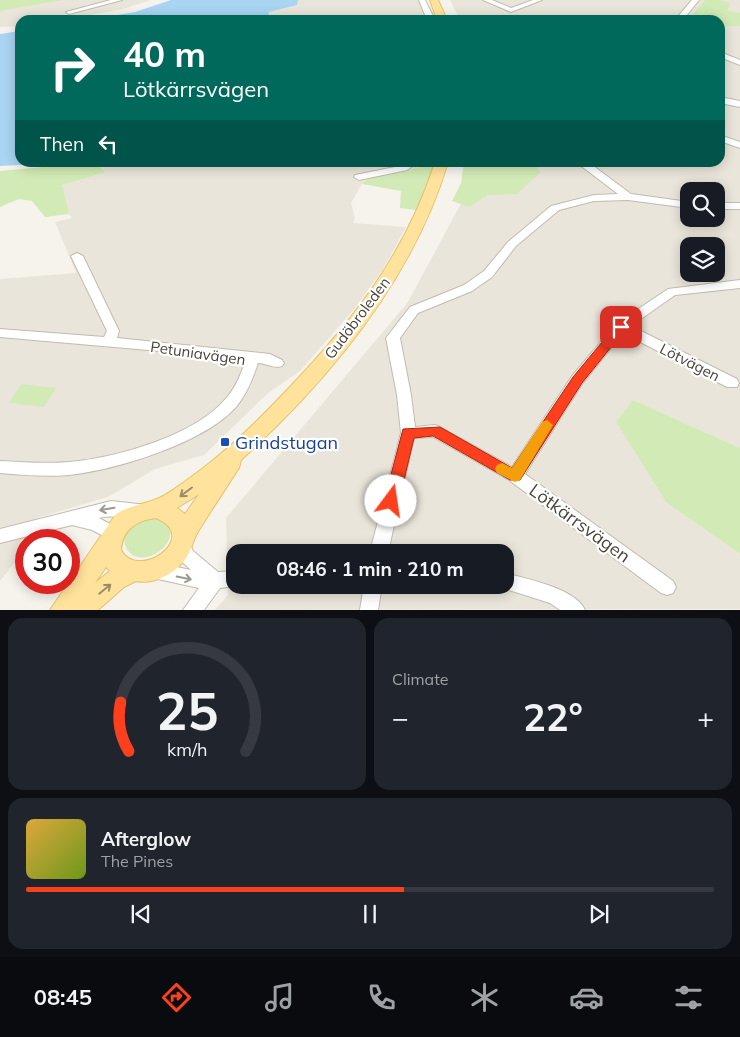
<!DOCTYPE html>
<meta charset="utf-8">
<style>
body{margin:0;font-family:Mulish,sans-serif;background:#20242c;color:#f1f3f6;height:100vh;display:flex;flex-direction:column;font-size:19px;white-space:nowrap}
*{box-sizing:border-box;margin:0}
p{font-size:16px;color:#9ea1a6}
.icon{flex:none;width:28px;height:28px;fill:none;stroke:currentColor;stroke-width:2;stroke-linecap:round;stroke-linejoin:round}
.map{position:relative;height:610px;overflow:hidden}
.drawer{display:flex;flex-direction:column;gap:8px;padding:8px;background:#0d0f14;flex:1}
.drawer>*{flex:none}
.top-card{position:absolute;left:15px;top:15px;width:710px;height:152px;border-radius:15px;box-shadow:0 2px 12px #0003;background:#00695c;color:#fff;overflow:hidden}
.controls{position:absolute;left:680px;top:182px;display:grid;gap:10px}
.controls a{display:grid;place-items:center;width:45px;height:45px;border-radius:10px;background:#171b24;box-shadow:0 2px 12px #0003;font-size:25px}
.speed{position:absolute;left:15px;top:529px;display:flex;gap:10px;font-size:25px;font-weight:700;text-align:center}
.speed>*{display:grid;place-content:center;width:65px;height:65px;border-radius:50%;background:#171b24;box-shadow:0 2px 12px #0003;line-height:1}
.speed .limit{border:8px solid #d22;background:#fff;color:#111}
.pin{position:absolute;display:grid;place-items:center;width:42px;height:42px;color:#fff;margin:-21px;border-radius:10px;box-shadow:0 2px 8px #0006}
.me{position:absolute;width:55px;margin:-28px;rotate:14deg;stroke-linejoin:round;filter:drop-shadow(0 0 4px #0008)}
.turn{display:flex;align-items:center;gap:18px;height:105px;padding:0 25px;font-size:22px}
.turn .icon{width:65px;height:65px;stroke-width:2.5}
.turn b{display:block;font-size:35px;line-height:42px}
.then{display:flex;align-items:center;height:48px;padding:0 25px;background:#0003;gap:10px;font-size:19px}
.big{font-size:38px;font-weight:700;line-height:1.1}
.drawer .widget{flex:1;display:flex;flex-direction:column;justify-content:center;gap:8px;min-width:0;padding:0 18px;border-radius:15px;background:#20242c}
.drawer .dial{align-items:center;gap:0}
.dial svg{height:130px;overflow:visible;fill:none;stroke:#363941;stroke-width:7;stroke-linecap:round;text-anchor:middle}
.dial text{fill:#f1f3f6;stroke:none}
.song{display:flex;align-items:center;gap:15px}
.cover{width:60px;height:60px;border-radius:8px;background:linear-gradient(135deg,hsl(40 70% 55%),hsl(80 70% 35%))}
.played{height:5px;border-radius:2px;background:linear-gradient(90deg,#fc3f1d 55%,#363941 55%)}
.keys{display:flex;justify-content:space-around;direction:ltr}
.heat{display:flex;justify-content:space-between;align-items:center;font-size:28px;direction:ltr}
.drawer .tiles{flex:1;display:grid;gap:8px;grid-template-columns:1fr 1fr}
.widget:last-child{grid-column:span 2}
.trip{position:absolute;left:226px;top:544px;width:288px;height:50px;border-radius:15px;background:#171b24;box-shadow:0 2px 12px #0003;font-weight:700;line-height:50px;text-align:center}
.tabs{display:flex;height:80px;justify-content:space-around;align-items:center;background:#090b0e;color:#9ea1a6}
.tabs .icon{width:35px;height:35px}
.tabs .current{color:#fc3f1d}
.tabs b{font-size:22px;color:#f1f3f6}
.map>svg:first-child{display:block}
</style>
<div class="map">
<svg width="740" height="610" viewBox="0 0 740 610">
<rect width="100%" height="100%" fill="#f6f3ec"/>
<path fill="#eae5da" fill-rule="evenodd" d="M0 0H151L123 9 79 17 63 20H20V26L0 27Z
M298 0H425L435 20H268L269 12 297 5Z
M450 0H740V448L633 400 667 503 740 554V609L215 610 228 595 226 518 408 302 465 196 470 163 720 162V20H460ZM689 191H716V219H689ZM689 246H716V274H689ZM235 552H505V585H235Z
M80 163H422L417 168 368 178 362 184 351 203 355 218 353 223 406 227 383 269 356 307 300 371 267 394 204 455 155 469 108 497 37 518 29 540H26V548L0 581V279L76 273 55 222 72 218 69 214 61 185 106 172 100 167Z"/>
<path fill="#d2eab5" d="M0 0H62L0 11Z
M705 0H719L730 3 727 11 740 13V26H720V20H688Z
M422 163H436L433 177 416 210 400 208 401 191 362 184 368 178 417 168Z
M464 163H536L540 173 517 194 488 195 469 207 452 201 461 183Z
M53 166 100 167 106 172 62 185 69 214 45 217 32 201 19 199 0 207V171Z
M21 384 56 388 44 407 9 403Z
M633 400 740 448V554L667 503 616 422Z
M158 518 165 520 171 531C170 556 128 571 124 540 128 523 142 519 158 518Z"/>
<path fill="#a9d4f2" d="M171 0H298L297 5 269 12 268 20H89L135 12Z
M20 31V162L59 163 0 166V34Z"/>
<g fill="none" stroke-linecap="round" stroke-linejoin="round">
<defs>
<path id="minor" d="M111 0H122L69 14 66 12Z
M419 0H425L435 20H427Z
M483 0H492L511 8 533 0H542L511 12Z
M692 0H699L683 20H675Z
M720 52 740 60V65L720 57Z
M720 97 740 101V107L720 103Z
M720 135 740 142V148L720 141Z
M405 162H418L407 170 359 180 354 177 355 175 400 166Z
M576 162H588L631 194 689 202V208L628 200 594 201 559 210 516 246 492 277 472 291 418 313 400 338 411 395 415 427 435 425 440 427 512 467 572 376 616 324 668 289 740 280V288L675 295 631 326 737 379 739 383 737 387H727L623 333 582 384 525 474 673 581 676 587 673 593 667 595 661 593 509 480 433 437 414 438 388 552H370L401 433 397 395 386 338 410 307 464 285 484 271 508 242 551 206 594 195 618 194Z
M716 203H740V209H716Z
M77 253 83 256 119 331 117 338 270 354 282 360 284 363 282 366C274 369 266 363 258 363 253 378 247 394 236 407 204 443 116 470 69 475 46 477 23 475 0 473V461C23 462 46 464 69 462 116 458 198 435 228 396 236 386 241 374 245 362L171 352 0 337V329L104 337 107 331 71 256Z
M111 501 147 505 149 510 147 515C132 520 115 514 99 518L119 529 121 534 119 539 113 541 92 530 72 525 0 543V529Z
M182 538 188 540 193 551 218 572 235 571V585H240L220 588 204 610H183L199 588 153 578 147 576 144 570 147 564 153 562 191 570 181 561 173 545 176 540Z
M505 573C526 579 575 588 585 610H560L550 603 499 587 498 585H505Z
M364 585H382L378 610H360Z"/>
<path id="major" d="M430 0H438L447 20H437Z
M435 162H448C413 279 330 379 241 460L239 468C226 488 212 509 199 530 193 539 192 549 186 558 176 573 154 585 136 581L124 587 98 610H50L116 514C129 506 141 505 154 500 166 496 177 487 187 480 224 454 257 422 288 389 353 321 406 253 435 162ZM199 494 185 514 177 508ZM156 518C202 537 138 582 121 550 122 530 137 520 156 518ZM106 567 110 571 95 583Z"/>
</defs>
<use href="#minor" stroke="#c2bbae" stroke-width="2"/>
<use href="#major" stroke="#e6c16a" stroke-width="2"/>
<use href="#minor" fill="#fff" fill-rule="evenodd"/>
<use href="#major" fill="#ffe39c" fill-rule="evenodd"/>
</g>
<defs><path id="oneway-shaft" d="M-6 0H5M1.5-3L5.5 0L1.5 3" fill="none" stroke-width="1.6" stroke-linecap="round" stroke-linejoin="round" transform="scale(1.25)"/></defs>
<g stroke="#9c8c66">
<use href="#oneway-shaft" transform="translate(186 492) rotate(143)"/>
<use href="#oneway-shaft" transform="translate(105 589) rotate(-39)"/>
</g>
<g stroke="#9c9892">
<use href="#oneway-shaft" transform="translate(107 509) rotate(171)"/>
<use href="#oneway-shaft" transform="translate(184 578) rotate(12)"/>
</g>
<path fill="#fc3f1d" stroke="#a42913" d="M621 323 625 324V330L582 383 520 480H510L433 436 414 438 399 501 397 505 391 507 386 505 384 501 403 429 440 427 512 468 573 377 617 324Z"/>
<path fill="#f59e0b" d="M547 420 553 425 520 480 515 482 497 473 495 469 497 465 502 463 512 468 542 422Z"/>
<rect fill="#1a4fb4" stroke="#fff" stroke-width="2" x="220" y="437" width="10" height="10" rx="2.5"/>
<g text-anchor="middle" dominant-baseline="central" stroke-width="4.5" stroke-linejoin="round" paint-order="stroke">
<g font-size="15" fill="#4b4439" stroke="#fff">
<text transform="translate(357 318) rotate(-53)">Gudöbroleden</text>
<text transform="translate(198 353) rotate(8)">Petuniavägen</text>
<text transform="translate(690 362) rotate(27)">Lötvägen</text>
</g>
<g font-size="18" fill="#164399" stroke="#fff" text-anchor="start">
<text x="235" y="442">Grindstugan</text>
</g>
<g font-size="18" fill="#4b4439" stroke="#fff">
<text transform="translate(580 523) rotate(36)">Lötkärrsvägen</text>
</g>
</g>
</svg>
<div class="controls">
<a><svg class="icon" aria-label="search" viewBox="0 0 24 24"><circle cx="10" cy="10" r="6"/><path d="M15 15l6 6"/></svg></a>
<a><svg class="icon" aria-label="layers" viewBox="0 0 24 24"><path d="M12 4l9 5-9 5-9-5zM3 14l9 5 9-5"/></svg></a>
</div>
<div class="speed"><div class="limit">30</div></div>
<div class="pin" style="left:621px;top:327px;background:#d93025"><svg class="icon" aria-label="arrive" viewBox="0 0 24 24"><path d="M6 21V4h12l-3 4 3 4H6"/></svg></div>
<svg class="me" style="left:391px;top:501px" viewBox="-20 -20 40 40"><circle r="19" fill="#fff"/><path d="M0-13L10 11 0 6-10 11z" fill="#fc3f1d"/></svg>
<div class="trip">08:46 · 1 min · 210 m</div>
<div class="top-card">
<div class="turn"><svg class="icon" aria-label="right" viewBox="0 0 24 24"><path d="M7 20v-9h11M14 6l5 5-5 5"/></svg><div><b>40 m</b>Lötkärrsvägen</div></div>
<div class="then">Then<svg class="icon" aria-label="left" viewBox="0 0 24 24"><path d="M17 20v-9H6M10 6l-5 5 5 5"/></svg></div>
</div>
</div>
<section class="drawer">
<div class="tiles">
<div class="widget dial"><svg viewBox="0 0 100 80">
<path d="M14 69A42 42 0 1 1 86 69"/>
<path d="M14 69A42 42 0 0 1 9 39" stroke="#fc3f1d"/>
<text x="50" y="56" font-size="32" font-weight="700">25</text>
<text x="50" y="72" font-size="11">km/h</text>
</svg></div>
<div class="widget"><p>Climate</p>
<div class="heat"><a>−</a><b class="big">22°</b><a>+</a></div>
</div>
<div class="widget">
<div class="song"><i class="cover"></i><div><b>Afterglow</b><p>The Pines</p></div></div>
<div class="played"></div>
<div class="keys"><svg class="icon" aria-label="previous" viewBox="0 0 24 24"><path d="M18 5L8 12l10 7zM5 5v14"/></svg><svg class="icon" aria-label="pause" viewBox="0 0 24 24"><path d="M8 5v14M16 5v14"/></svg><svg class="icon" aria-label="next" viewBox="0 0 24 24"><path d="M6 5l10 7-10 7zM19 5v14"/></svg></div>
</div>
</div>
</section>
<nav class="tabs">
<b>08:45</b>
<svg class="icon current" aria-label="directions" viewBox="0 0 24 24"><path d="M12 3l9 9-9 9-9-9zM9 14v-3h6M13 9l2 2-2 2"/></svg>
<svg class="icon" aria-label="music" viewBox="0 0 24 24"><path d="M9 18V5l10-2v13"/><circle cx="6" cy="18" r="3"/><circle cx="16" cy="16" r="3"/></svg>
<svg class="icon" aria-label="phone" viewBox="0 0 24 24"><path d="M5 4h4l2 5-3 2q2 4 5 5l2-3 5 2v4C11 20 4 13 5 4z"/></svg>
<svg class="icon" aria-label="climate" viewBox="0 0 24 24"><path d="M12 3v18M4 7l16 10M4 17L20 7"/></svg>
<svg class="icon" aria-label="car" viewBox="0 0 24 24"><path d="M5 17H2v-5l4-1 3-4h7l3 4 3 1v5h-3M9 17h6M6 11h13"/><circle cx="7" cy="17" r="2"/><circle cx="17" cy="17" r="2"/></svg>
<svg class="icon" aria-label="filters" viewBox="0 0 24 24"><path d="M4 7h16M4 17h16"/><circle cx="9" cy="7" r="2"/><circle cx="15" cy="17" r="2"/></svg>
</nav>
